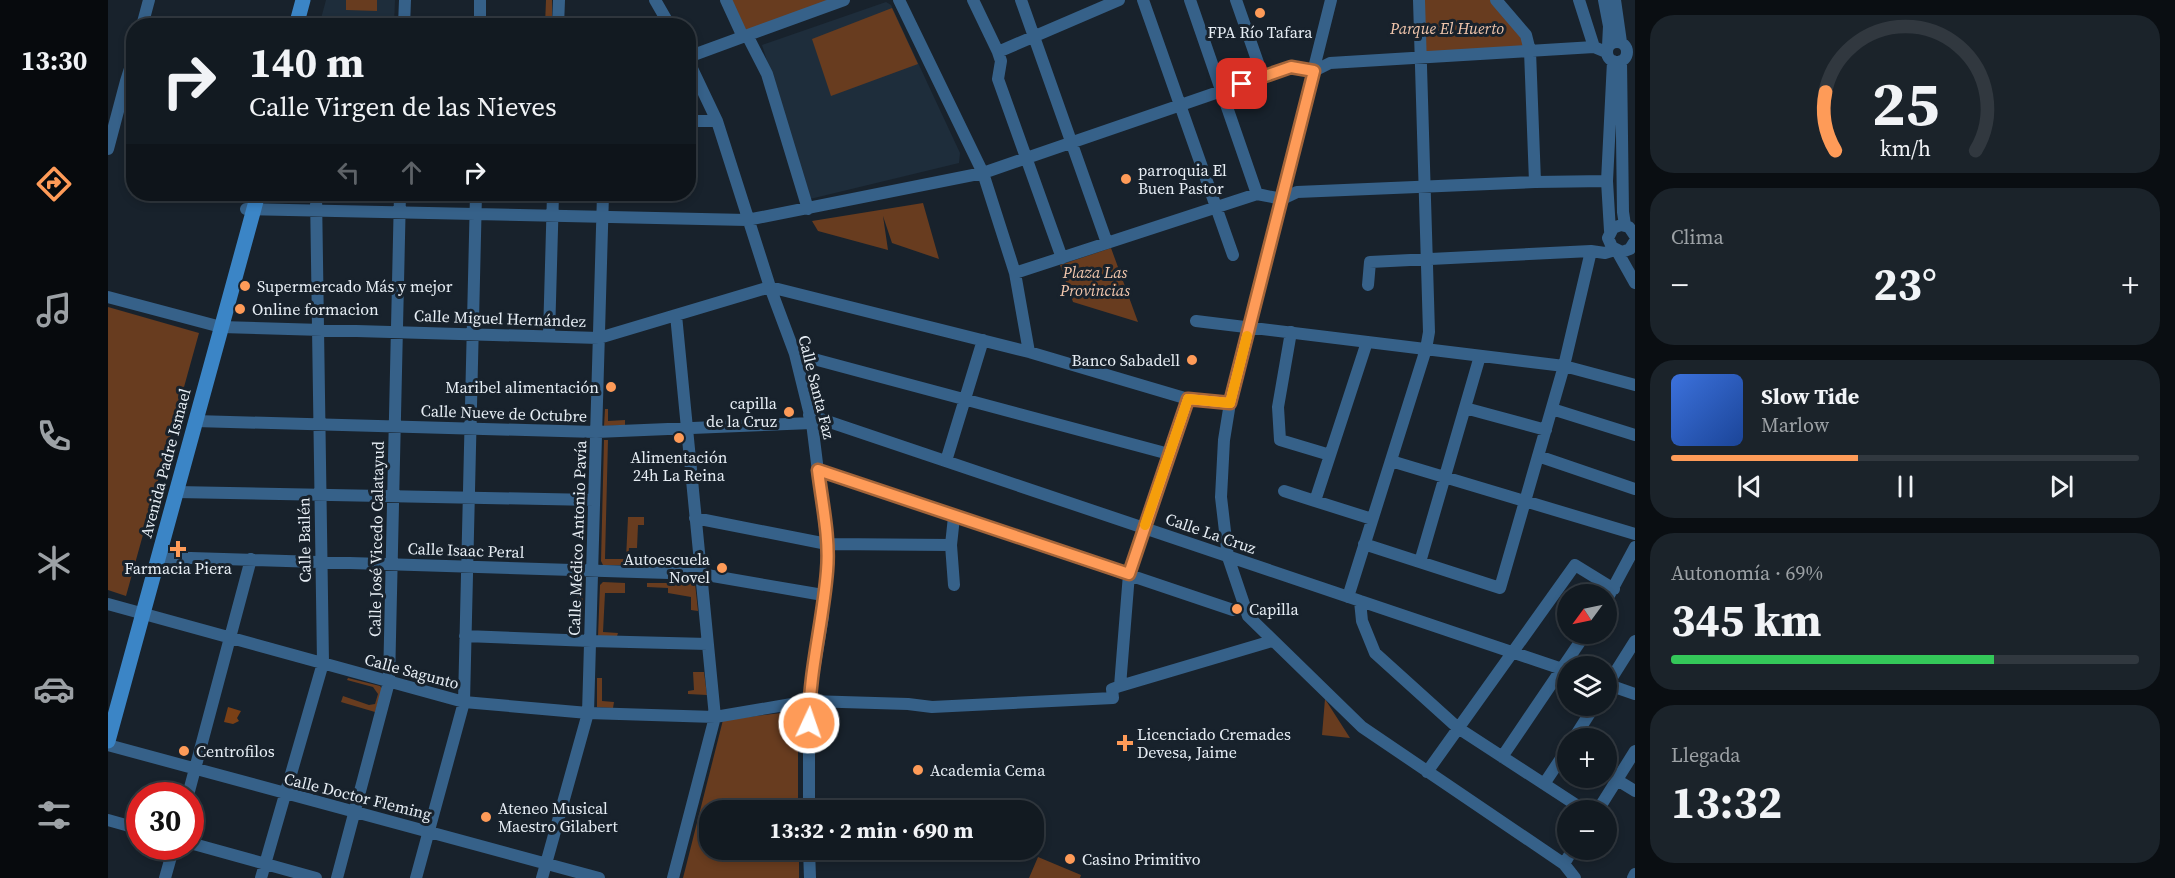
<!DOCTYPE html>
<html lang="es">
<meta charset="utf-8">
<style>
body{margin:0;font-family:"Source Serif 4",serif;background:#1b232a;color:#f1f3f6;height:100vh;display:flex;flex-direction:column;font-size:22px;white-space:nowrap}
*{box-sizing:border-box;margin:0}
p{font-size:20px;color:#9ca1a5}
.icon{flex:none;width:33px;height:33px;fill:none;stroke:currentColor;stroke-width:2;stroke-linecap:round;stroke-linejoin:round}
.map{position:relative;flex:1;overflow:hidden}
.sheet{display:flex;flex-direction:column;gap:15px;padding:15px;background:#0a0e12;width:540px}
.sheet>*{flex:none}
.hud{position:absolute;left:18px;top:18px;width:570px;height:183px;border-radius:24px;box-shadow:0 3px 9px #0003,0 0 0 2px #31383f;background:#121a21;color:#f1f3f6;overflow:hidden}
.needle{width:39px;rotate:237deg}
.buttons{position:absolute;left:1449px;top:584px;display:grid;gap:12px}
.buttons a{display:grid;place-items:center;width:60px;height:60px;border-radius:50%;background:#121a21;box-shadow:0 3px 9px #0003,0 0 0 2px #31383f;font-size:30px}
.speed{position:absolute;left:18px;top:782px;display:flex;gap:12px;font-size:30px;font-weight:700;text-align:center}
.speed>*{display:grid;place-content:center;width:78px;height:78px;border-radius:50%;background:#121a21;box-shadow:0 3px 9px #0003,0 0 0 2px #31383f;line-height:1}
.speed .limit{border:9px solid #d22;background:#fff;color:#111}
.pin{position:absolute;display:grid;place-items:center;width:51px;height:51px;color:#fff;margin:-26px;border-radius:12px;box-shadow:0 3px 9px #0006}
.me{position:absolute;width:66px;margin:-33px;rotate:3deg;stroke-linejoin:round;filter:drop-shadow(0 0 4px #0008)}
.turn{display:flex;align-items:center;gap:21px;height:126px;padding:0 24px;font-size:27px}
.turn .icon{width:78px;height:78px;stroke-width:2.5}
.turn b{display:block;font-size:42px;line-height:51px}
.lanes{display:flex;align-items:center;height:57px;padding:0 24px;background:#0003;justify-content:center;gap:30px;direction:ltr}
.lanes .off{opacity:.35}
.big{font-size:45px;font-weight:700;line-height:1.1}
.sheet .widget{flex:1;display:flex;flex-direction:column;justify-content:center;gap:9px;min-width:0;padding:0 21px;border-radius:24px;background:#1b232a}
.sheet .dial{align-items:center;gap:0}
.dial svg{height:156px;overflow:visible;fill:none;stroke:#31383f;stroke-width:7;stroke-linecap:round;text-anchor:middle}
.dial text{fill:#f1f3f6;stroke:none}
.song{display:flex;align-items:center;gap:18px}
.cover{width:72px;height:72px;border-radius:9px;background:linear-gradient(135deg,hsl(220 70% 55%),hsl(220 70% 35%))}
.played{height:6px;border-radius:3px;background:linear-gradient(90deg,#fe9b58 40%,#31383f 40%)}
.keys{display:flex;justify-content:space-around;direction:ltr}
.heat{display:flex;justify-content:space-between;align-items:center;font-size:33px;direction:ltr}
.charge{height:9px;border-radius:4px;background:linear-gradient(90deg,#34c759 69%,#31383f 0)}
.trip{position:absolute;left:591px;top:800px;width:345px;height:60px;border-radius:24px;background:#121a21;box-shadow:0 3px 9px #0003,0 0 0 2px #31383f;font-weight:700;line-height:60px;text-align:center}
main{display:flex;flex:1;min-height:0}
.tabs{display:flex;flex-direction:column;width:108px;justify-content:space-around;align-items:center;background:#070a0d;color:#9ca1a5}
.tabs .icon{width:42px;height:42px}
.tabs .current{color:#fe9b58}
.tabs b{font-size:27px;color:#f1f3f6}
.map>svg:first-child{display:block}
</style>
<main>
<nav class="tabs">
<b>13:30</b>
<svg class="icon current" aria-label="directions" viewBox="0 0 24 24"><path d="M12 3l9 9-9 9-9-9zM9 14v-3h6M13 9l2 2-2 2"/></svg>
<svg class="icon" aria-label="music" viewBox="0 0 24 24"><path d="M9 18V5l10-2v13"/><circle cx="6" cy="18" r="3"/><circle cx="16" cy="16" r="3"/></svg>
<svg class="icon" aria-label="phone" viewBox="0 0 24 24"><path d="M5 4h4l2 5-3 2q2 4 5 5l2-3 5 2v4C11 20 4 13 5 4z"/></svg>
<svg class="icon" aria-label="climate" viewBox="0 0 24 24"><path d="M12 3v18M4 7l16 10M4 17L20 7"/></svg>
<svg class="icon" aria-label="car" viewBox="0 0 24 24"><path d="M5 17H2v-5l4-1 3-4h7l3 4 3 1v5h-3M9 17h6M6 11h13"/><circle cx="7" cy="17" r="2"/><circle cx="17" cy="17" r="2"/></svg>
<svg class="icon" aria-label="filters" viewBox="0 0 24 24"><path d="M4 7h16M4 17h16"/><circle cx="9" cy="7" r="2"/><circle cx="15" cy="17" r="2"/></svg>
</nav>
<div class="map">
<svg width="1527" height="878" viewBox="0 0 1527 878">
<rect width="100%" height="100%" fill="#18222c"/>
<path fill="#1e2d3b" d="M218 0H287L286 25 211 26Z
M778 2 783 5 852 153 851 163 702 199 654 45Z"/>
<path fill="#683c1f" d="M238 0H269V11L238 10Z
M438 0H444V25H437Z
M621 0H718L720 3 636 33Z
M1311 0H1388L1422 51 1311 58Z
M784 8 810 64 723 96 704 39Z
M815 203 831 259 784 243 775 216 780 250 710 231 704 221Z
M1003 248 1030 322 965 302 952 265Z
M0 307 91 333 18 596 0 590Z
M497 409H500V421L517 420V425L496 426Z
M496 440H500L497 559H518L520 517H536V525H530L529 548H521L520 559 581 561 585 558 584 566 495 565 493 561Z
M470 580 475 585 474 623H469Z
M495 582 517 583V593H497L495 632 510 633 509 636H490L492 585Z
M539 583H587L590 611 583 610V597L560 593V588L539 587Z
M585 672H596L599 695 580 694V691L586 690Z
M240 678 272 686 274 689 267 712 233 702 235 696 261 705 267 704 270 694 265 687 239 680Z
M489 678H494V701L506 702 505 708 489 707Z
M1217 699 1242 738 1214 735Z
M690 711V810H602V849H691V878H575L615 720Z
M930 857 973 875 972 878H921Z"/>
<path fill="#7a4016" d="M120 707 133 711 129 718 131 721 125 724 116 722Z"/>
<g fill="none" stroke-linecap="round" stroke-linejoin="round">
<path stroke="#366189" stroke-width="12" d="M547 0 562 26
M618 0 635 37
M791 0 875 173 907 273 921 352
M865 0 890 52 893 61 890 79 954 258
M913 0 999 243
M1035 0 1125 255
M1082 0 1149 194
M1128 0 1155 77
M1223 0 1122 403 1116 440 1113 497 1120 557 1140 616 1254 727 1456 864 1467 878
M1388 0 1418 35 1422 51 1427 182
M1471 0 1486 47
M1496 0 1501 26 1500 46
M1507 0 1513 42
M34 26 41 0
M296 26 297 0
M372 26V0
M450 26 451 0
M639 35 659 74 700 209
M1499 52a10 10 0 1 1 20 0a10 10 0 1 1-20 0Z
M890 52 1011 0
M580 57 736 0
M580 60 609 121 662 287 687 354 704 423 719 544V572L715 595V616L701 701 800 704 824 707 1005 698 1004 689 1012 686 1021 574 1080 399
M1513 61 1515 212 1517 225
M18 81 26 56
M580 121H609
M0 149 18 81 26 83
M138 209 639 220 875 173 1183 67 1206 71 1222 63 1486 47 1498 52
M1502 231 1499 181 1505 61
M1527 236 1521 227 1513 225 1505 228 1500 238 1504 247 1514 252 1522 249 1527 241
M1509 251 1527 283
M907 273 1149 194 1174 199 1189 192 1427 182 1499 181
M1260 285 1262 262 1483 251 1497 253 1507 250
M0 297 113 327 491 338 662 287 921 352 1080 399 1122 403
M1088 321 1456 366 1527 385
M1183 332 1170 407 1172 440 1222 455
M441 336 445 194
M1259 342 1207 501 1264 519
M687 354 1061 454
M1357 408 1438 430
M1444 409 1527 435
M701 415 1460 671
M87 421 488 432 704 423
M1430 456 1527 489
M838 461 875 340
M1283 461 1527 534
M710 470 1125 610
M1176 491 1207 501
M68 492 486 500
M587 518 719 544 843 545
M1256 544 1392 588 1456 366 1483 251
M50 557 593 574 715 595
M1312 562 1372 356
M846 585 843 545 846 517
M1240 597 1318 349 1321 332 1311 0
M1252 601 1254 621 1267 653 1350 728 1476 810
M1498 601 1527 547
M0 604 356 702 480 713 607 717 568 315
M357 636 483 641 600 644
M1498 684 1527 694
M1012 686 1164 641
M1498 687 1527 641
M1466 738 1487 705
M0 745 491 878
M1394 757 1478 633
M1319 772 1467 565 1506 589
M1509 780 1527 791
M1436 784 1460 748
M80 795 143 559
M1490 810 1527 751
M0 820 32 829
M82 843 208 878
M701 849 702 878
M1456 864 1465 849
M57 878 66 846
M153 878 215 663 208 194
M229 878 281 682 292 194
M308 878 356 702 368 194
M434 878 480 713 495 194
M565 878 607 717 701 701V810
M1525 878 1527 874"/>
<path stroke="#3b85c6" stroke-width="15" d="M188 26 195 0
M0 741 150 194"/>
</g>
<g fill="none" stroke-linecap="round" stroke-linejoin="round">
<defs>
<path id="route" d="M701 723C701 672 715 622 719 571 722 538 714 503 710 470L1021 574 1080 399 1122 403 1206 71 1183 67 1134 84"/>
</defs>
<use href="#route" stroke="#a56539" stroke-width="15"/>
<use href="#route" stroke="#fe9b58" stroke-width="10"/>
<path stroke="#f59e0b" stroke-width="10" d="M1037 525 1080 399 1122 403 1139 336"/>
</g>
<g fill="#fe9b58" stroke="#18222c" stroke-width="2">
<circle cx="1152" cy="13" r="6"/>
<circle cx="1018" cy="179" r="6"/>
<circle cx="137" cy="286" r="6"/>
<circle cx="132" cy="309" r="6"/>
<circle cx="1084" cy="360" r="6"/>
<circle cx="503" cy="387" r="6"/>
<circle cx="681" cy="412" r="6"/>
<circle cx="571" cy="438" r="6"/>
<path d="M67 540h6v6h6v6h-6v6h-6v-6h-6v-6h6z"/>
<circle cx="614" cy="568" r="6"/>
<circle cx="1129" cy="609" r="6"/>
<path d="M1014 734h6v6h6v6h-6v6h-6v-6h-6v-6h6z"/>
<circle cx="76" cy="751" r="6"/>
<circle cx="810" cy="770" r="6"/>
<circle cx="378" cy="817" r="6"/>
<circle cx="962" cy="859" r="6"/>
</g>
<g text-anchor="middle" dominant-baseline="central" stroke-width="6" stroke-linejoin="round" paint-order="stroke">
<g font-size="16" font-style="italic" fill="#f2c7ad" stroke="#18222c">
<text x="1339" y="28">Parque El Huerto</text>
<text x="987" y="272">Plaza Las<tspan x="987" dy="18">Provincias</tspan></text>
</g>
<g font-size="16" fill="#e6edf4" stroke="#18222c" text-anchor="start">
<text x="1152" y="32" text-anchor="middle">FPA Río Tafara</text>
<text x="1030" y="170">parroquia El<tspan x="1030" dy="18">Buen Pastor</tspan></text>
<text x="149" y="286">Supermercado Más y mejor</text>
<text x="144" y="309">Online formacion</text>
<text x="1072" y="360" text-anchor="end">Banco Sabadell</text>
<text x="491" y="387" text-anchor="end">Maribel alimentación</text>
<text x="669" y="403" text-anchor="end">capilla<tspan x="669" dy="18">de la Cruz</tspan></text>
<text x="571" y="457" text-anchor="middle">Alimentación<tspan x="571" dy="18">24h La Reina</tspan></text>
<text x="602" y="559" text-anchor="end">Autoescuela<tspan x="602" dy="18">Novel</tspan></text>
<text x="70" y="568" text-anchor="middle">Farmacia Piera</text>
<text x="1141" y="609">Capilla</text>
<text x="1029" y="734">Licenciado Cremades<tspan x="1029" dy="18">Devesa, Jaime</tspan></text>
<text x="88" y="751">Centrofilos</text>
<text x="822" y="770">Academia Cema</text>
<text x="390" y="808">Ateneo Musical<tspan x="390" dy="18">Maestro Gilabert</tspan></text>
<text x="974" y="859">Casino Primitivo</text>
</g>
<g font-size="16" fill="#e6edf4" stroke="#18222c">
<text transform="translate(392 318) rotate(2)">Calle Miguel Hernández</text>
<text transform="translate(709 387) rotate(76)">Calle Santa Faz</text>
<text transform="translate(396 413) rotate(2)">Calle Nueve de Octubre</text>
<text transform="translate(57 463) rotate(-75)">Avenida Padre Ismael</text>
<text transform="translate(1103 533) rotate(19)">Calle La Cruz</text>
<text transform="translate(469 538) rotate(-88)">Calle Médico Antonio Pavía</text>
<text transform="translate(268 539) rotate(-89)">Calle José Vicedo Calatayud</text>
<text transform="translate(196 540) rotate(-91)">Calle Bailén</text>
<text transform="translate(358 550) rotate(2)">Calle Isaac Peral</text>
<text transform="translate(304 671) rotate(15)">Calle Sagunto</text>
<text transform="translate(250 796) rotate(14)">Calle Doctor Fleming</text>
</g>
</g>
</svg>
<div class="buttons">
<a><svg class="needle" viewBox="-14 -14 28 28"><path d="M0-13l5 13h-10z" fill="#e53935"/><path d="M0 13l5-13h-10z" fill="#9ca1a5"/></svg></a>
<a><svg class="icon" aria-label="layers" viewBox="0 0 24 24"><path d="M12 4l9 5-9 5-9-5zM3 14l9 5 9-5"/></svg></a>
<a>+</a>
<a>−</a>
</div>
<div class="speed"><div class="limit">30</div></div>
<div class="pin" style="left:1134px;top:84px;background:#d93025"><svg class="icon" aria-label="arrive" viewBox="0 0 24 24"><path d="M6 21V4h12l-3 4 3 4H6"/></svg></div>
<svg class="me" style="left:701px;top:723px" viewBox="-20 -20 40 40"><circle r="17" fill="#fe9b58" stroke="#fff" stroke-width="3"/><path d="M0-11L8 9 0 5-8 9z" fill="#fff"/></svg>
<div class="trip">13:32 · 2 min · 690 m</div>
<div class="hud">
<div class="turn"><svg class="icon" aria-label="right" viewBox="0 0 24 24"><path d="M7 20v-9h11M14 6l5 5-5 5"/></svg><div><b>140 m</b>Calle Virgen de las Nieves</div></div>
<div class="lanes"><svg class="icon off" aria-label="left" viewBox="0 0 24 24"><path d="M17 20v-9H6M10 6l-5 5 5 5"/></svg><svg class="icon off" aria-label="ahead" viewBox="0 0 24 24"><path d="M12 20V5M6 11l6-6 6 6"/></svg><svg class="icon" aria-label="right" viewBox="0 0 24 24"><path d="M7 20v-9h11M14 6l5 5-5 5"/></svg></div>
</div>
</div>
<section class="sheet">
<div class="widget dial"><svg viewBox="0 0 100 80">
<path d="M14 69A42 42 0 1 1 86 69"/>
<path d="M14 69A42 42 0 0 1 9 39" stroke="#fe9b58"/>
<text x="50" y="56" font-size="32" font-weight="700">25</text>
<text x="50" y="72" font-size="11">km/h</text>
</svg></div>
<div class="widget"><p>Clima</p>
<div class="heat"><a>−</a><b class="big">23°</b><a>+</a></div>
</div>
<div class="widget">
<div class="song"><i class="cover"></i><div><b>Slow Tide</b><p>Marlow</p></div></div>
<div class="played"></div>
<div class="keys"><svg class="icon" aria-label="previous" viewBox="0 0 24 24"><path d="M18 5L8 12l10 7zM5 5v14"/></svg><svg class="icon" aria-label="pause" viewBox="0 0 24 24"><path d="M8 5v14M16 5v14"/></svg><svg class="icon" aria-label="next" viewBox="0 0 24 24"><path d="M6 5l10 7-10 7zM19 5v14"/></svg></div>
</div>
<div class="widget"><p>Autonomía · 69%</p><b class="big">345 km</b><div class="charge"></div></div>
<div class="widget"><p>Llegada</p><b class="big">13:32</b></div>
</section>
</main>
